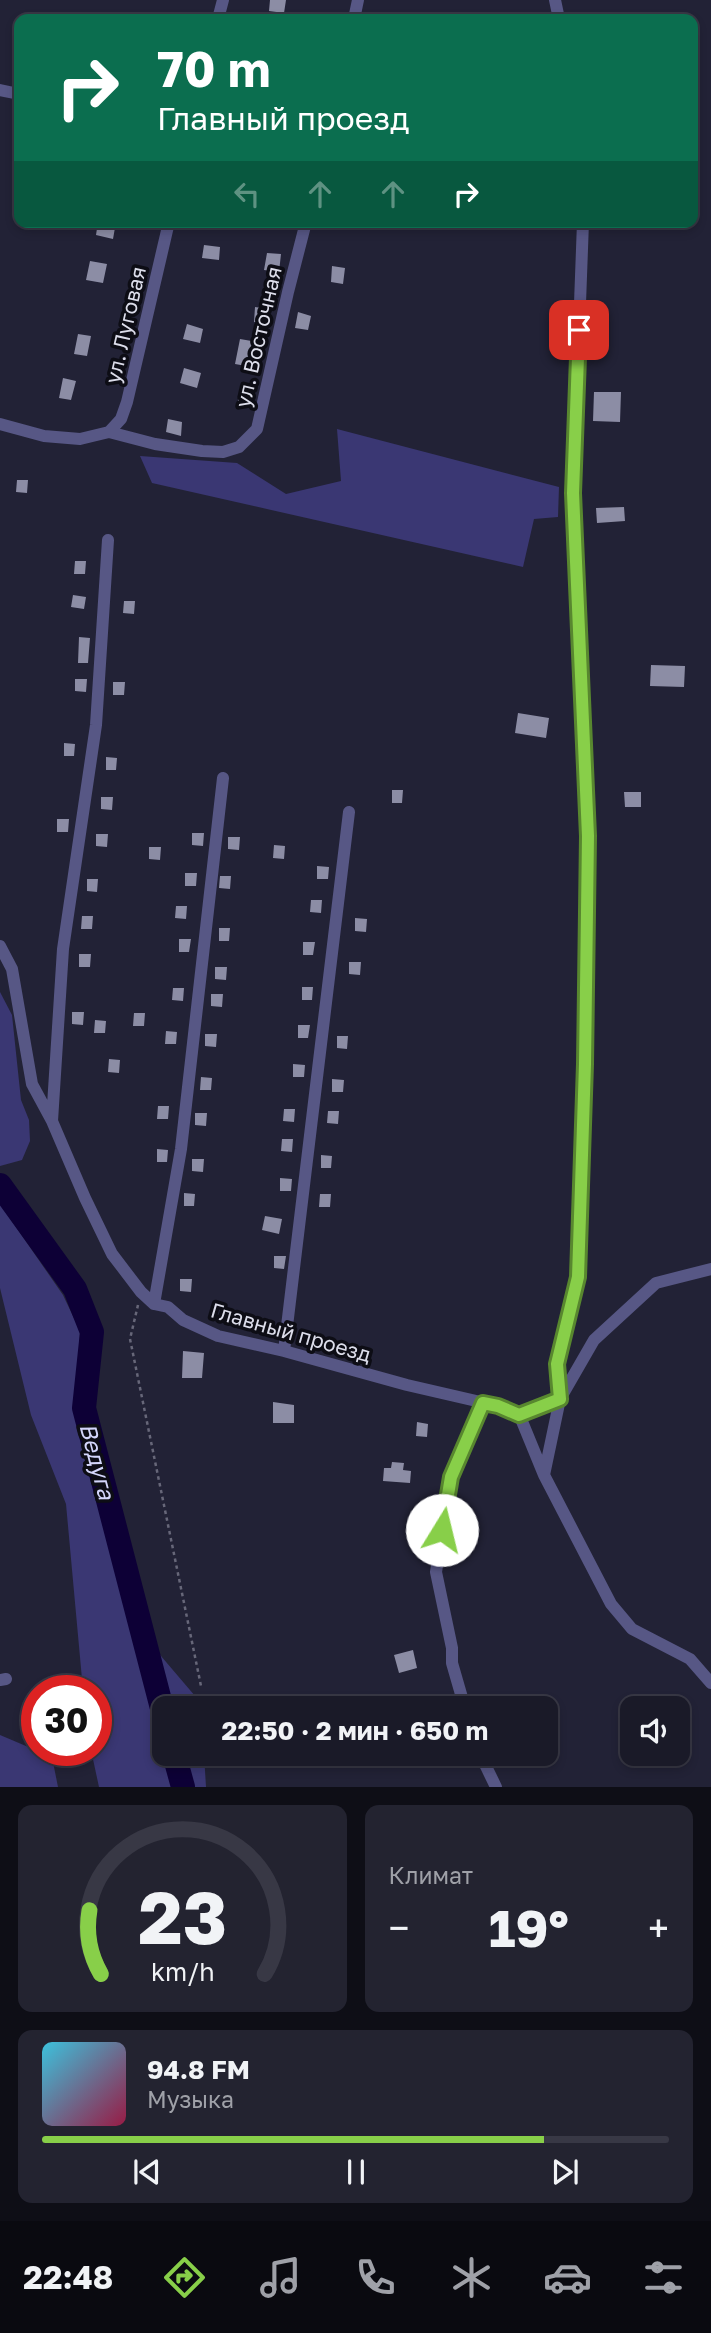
<!DOCTYPE html>
<html lang="ru">
<meta charset="utf-8">
<style>
body{margin:0;font-family:"Golos Text",sans-serif;background:#232330;color:#f1f3f6;height:100vh;display:flex;flex-direction:column;font-size:26px;white-space:nowrap}
*{box-sizing:border-box;margin:0}
p{font-size:23px;color:#9fa1a8}
.icon{flex:none;width:38px;height:38px;fill:none;stroke:currentColor;stroke-width:2;stroke-linecap:round;stroke-linejoin:round}
.map{position:relative;height:1787px;overflow:hidden}
.panel{display:flex;flex-direction:column;gap:18px;padding:18px;background:#0e0e16;flex:1}
.panel>*{flex:none}
.banner{position:absolute;left:14px;top:14px;width:684px;height:214px;border-radius:14px;box-shadow:0 4px 10px #0003,0 0 0 2px #383845;background:#0b6e4f;color:#fff;overflow:hidden}
.tools{position:absolute;left:620px;top:1696px;display:grid;gap:14px}
.tools a{display:grid;place-items:center;width:70px;height:70px;border-radius:14px;background:#1a1a28;box-shadow:0 4px 10px #0003,0 0 0 2px #383845;font-size:35px}
.speed{position:absolute;left:21px;top:1675px;display:flex;gap:14px;font-size:35px;font-weight:700;text-align:center}
.speed>*{display:grid;place-content:center;width:91px;height:91px;border-radius:50%;background:#1a1a28;box-shadow:0 4px 10px #0003,0 0 0 2px #383845;line-height:1}
.speed .limit{border:10px solid #d22;background:#fff;color:#111}
.pin{position:absolute;display:grid;place-items:center;width:60px;height:60px;color:#fff;margin:-30px;border-radius:14px;box-shadow:0 4px 10px #0006}
.me{position:absolute;width:77px;margin:-38px;rotate:9deg;stroke-linejoin:round;filter:drop-shadow(0 0 5px #0008)}
.turn{display:flex;align-items:center;gap:24px;height:147px;padding:0 28px;font-size:32px}
.turn .icon{width:91px;height:91px;stroke-width:2.5}
.turn b{display:block;font-size:49px;line-height:60px}
.lanes{display:flex;align-items:center;height:66px;padding:0 28px;background:#0003;justify-content:center;gap:35px;direction:ltr}
.lanes .off{opacity:.35}
.big{font-size:52px;font-weight:700;line-height:1.1}
.panel .card{flex:1;display:flex;flex-direction:column;justify-content:center;gap:10px;min-width:0;padding:0 24px;border-radius:14px;background:#232330}
.panel .dial{align-items:center;gap:0}
.dial svg{height:182px;overflow:visible;fill:none;stroke:#383845;stroke-width:7;stroke-linecap:round;text-anchor:middle}
.dial text{fill:#f1f3f6;stroke:none}
.song{display:flex;align-items:center;gap:21px}
.cover{width:84px;height:84px;border-radius:10px;background:linear-gradient(135deg,hsl(190 70% 55%),hsl(340 70% 35%))}
.played{height:7px;border-radius:4px;background:linear-gradient(90deg,#88cf49 80%,#383845 80%)}
.keys{display:flex;justify-content:space-around;direction:ltr}
.heat{display:flex;justify-content:space-between;align-items:center;font-size:38px;direction:ltr}
.panel .tiles{flex:1;display:grid;gap:18px;grid-template-columns:1fr 1fr}
.card:last-child{grid-column:span 2}
.trip{position:absolute;left:152px;top:1696px;width:406px;height:70px;border-radius:14px;background:#1a1a28;box-shadow:0 4px 10px #0003,0 0 0 2px #383845;font-weight:700;line-height:70px;text-align:center}
.tabs{display:flex;height:112px;justify-content:space-around;align-items:center;background:#0a0a10;color:#9fa1a8}
.tabs .icon{width:49px;height:49px}
.tabs .current{color:#88cf49}
.tabs b{font-size:32px;color:#f1f3f6}
.map>svg:first-child{display:block}
</style>
<div class="map">
<svg width="711" height="1787" viewBox="0 0 711 1787">
<rect width="100%" height="100%" fill="#222236"/>
<path fill="#3a3773" d="M337 429 559 487 558 517 534 519 523 567 152 483 140 456 237 463 286 494 341 481Z
M0 992 12 1015 21 1100 29 1120 30 1141 22 1160 0 1166Z
M0 1204 63 1295 80 1331 77 1401 132 1622 201 1703 202 1708H164V1754H204L206 1787H99L91 1750H96V1690H83L66 1504 31 1415 0 1288Z
M0 1735 52 1757 58 1787H0Z"/>
<g fill="none" stroke-linecap="round" stroke-linejoin="round">
<path stroke="#0d0036" stroke-width="24" d="M0 1185 75 1289 92 1332 84 1408 164 1716
M174 1754 183 1787"/>
</g>
<path fill="#8c8da5" d="M270 0H286L284 13 269 11Z
M98 222H116L113 239 96 235Z
M204 245 220 247 219 260 202 258Z
M267 253 281 254 279 272 264 270Z
M90 261 107 264 103 283 86 280Z
M332 266 345 268 343 284 331 282Z
M255 307 268 309 267 323 254 322Z
M298 312 311 316 308 330 295 328Z
M187 324 203 329 200 343 183 339Z
M78 334 91 336 87 356 74 354Z
M240 339 263 343 258 368 235 364Z
M184 368 201 373 197 388 180 383Z
M63 378 76 381 71 400 59 398Z
M241 384 255 386 252 405 238 401Z
M594 392H621L620 422 593 421Z
M168 419 182 422 181 436 166 432Z
M17 480H28L27 493 16 492Z
M624 507 625 521 597 523 596 508Z
M75 561H86L85 574H74Z
M73 595 86 597 84 609 71 607Z
M124 601H135L134 614 123 613Z
M79 637 90 638 88 663H78Z
M651 665 685 666 684 687 650 686Z
M75 679H87L86 692 75 691Z
M113 682H125L124 695H113Z
M518 713 549 718 546 738 515 733Z
M64 743 75 744 74 756H64Z
M106 757 117 758 116 770H106Z
M392 790H403L402 803H392Z
M624 792H641V807H625Z
M101 797H113L112 810 101 809Z
M57 819H69L68 832H57Z
M192 833H204L203 846 192 845Z
M96 834H108L107 847 96 846Z
M228 837H240L239 850 228 849Z
M274 845 285 846 284 859 273 858Z
M149 847H161L160 860 149 859Z
M317 866 329 867 328 879H317Z
M185 873H197L196 886H185Z
M220 876H231L230 889 219 888Z
M87 879H98L97 892 87 891Z
M311 900H322L321 913 310 912Z
M176 906H187L186 919 175 918Z
M82 916H93L92 929H81Z
M355 918 367 919 366 932 355 931Z
M219 928H230L229 941H219Z
M179 939H191L189 952H179Z
M303 942H315L313 955H303Z
M79 954H91L90 967H79Z
M349 962H361L360 975 349 974Z
M215 967H227L226 980 215 979Z
M302 987H313L312 1000H302Z
M173 988H184L183 1001 172 1000Z
M211 994H223L222 1007 211 1006Z
M72 1012H84L83 1025 72 1024Z
M134 1013H145L144 1026H133Z
M95 1020 106 1021 105 1033H94Z
M298 1025H310L308 1038H298Z
M166 1031 177 1032 176 1044H165Z
M205 1034H217L216 1047 205 1046Z
M337 1036H348L347 1049 337 1048Z
M109 1059 120 1060 119 1073 108 1072Z
M293 1064 305 1065 304 1077H293Z
M201 1077 212 1078 211 1090H200Z
M332 1079 344 1080 343 1092H332Z
M158 1106H169L168 1119H157Z
M284 1109H295L294 1122 283 1121Z
M328 1111H339L338 1124 327 1123Z
M195 1113H207L206 1126 195 1125Z
M282 1139H293L292 1152 281 1151Z
M157 1149 168 1150 167 1162H157Z
M321 1155 332 1156 331 1168H321Z
M192 1159H204L203 1172 192 1171Z
M280 1178 292 1179 291 1191H280Z
M184 1193 195 1194 194 1206H184Z
M320 1194H331L330 1207H319Z
M265 1216 282 1219 279 1234 262 1230Z
M274 1256H286L284 1269 274 1268Z
M180 1279H192L191 1292 180 1291Z
M183 1351 204 1353 202 1378H182Z
M273 1402 294 1405V1423H273Z
M417 1422 428 1424 427 1437 416 1436Z
M392 1462 404 1463 403 1470 411 1471 410 1483 383 1481 384 1468H391Z
M413 1650 417 1668 399 1673 394 1655Z"/>
<g fill="none" stroke-linecap="round" stroke-linejoin="round">
<path stroke="#676779" stroke-width="2.5" stroke-dasharray="3.5 3.5" stroke-linecap="butt" d="M138 1305 130 1339 201 1686"/>
<path stroke="#575785" stroke-width="12" d="M555 0 559 19
M218 19 223 0
M354 19 358 0
M0 90 19 94
M583 222 573 493 588 837 585 1064 577 1277 557 1364 560 1399 544 1475 611 1604 632 1629 690 1659 711 1683
M0 424 44 436 80 439 109 432 155 444 202 451 223 452 239 447 257 429 288 292 306 222
M109 432 121 419 127 402 169 222
M0 946 12 969 32 1084 52 1121 85 1198 112 1254 141 1292 154 1304 168 1307 183 1320 218 1336 284 1351 407 1385 498 1406 519 1414 560 1399
M52 1121 63 949 96 725 108 540
M154 1304 181 1149 223 778
M284 1351 349 812
M560 1399 594 1340 656 1283 711 1269
M519 1414 544 1475
M0 1680 6 1679
M465 1708 452 1663V1648L436 1572 451 1477 483 1403
M480 1754 496 1787"/>
</g>
<g fill="none" stroke-linecap="round" stroke-linejoin="round">
<defs>
<path id="route" d="M442 1530 451 1477 483 1403 498 1406 519 1415 560 1399 557 1364 578 1277 585 1064 588 836 573 493 579 330"/>
</defs>
<use href="#route" stroke="#58872f" stroke-width="18"/>
<use href="#route" stroke="#88cf49" stroke-width="12"/>
</g>
<g text-anchor="middle" dominant-baseline="central" stroke-width="7" stroke-linejoin="round" paint-order="stroke">
<g font-size="21" fill="#dcddea" stroke="#0d0d15">
<text transform="translate(125 325) rotate(-77)">ул. Луговая</text>
<text transform="translate(258 337) rotate(-77)">ул. Восточная</text>
<text transform="translate(291 1332) rotate(16)">Главный проезд</text>
</g>
<g font-size="23" font-style="italic" fill="#d4d6fb" stroke="#0d0d15">
<text transform="translate(98 1461) rotate(75)">Ведуга</text>
</g>
</g>
</svg>
<div class="tools">
<a><svg class="icon" aria-label="sound" viewBox="0 0 24 24"><path d="M4 9h4l5-4v14l-5-4H4zM17 9q2 3 0 6"/></svg></a>
</div>
<div class="speed"><div class="limit">30</div></div>
<div class="pin" style="left:579px;top:330px;background:#d93025"><svg class="icon" aria-label="arrive" viewBox="0 0 24 24"><path d="M6 21V4h12l-3 4 3 4H6"/></svg></div>
<svg class="me" style="left:442px;top:1530px" viewBox="-20 -20 40 40"><circle r="19" fill="#fff"/><path d="M0-13L10 11 0 6-10 11z" fill="#88cf49"/></svg>
<div class="trip">22:50 · 2 мин · 650 m</div>
<div class="banner">
<div class="turn"><svg class="icon" aria-label="right" viewBox="0 0 24 24"><path d="M7 20v-9h11M14 6l5 5-5 5"/></svg><div><b>70 m</b>Главный проезд</div></div>
<div class="lanes"><svg class="icon off" aria-label="left" viewBox="0 0 24 24"><path d="M17 20v-9H6M10 6l-5 5 5 5"/></svg><svg class="icon off" aria-label="ahead" viewBox="0 0 24 24"><path d="M12 20V5M6 11l6-6 6 6"/></svg><svg class="icon off" aria-label="ahead" viewBox="0 0 24 24"><path d="M12 20V5M6 11l6-6 6 6"/></svg><svg class="icon" aria-label="right" viewBox="0 0 24 24"><path d="M7 20v-9h11M14 6l5 5-5 5"/></svg></div>
</div>
</div>
<section class="panel">
<div class="tiles">
<div class="card dial"><svg viewBox="0 0 100 80">
<path d="M14 69A42 42 0 1 1 86 69"/>
<path d="M14 69A42 42 0 0 1 9 41" stroke="#88cf49"/>
<text x="50" y="56" font-size="32" font-weight="700">23</text>
<text x="50" y="72" font-size="11">km/h</text>
</svg></div>
<div class="card"><p>Климат</p>
<div class="heat"><a>−</a><b class="big">19°</b><a>+</a></div>
</div>
<div class="card">
<div class="song"><i class="cover"></i><div><b>94.8 FM</b><p>Музыка</p></div></div>
<div class="played"></div>
<div class="keys"><svg class="icon" aria-label="previous" viewBox="0 0 24 24"><path d="M18 5L8 12l10 7zM5 5v14"/></svg><svg class="icon" aria-label="pause" viewBox="0 0 24 24"><path d="M8 5v14M16 5v14"/></svg><svg class="icon" aria-label="next" viewBox="0 0 24 24"><path d="M6 5l10 7-10 7zM19 5v14"/></svg></div>
</div>
</div>
</section>
<nav class="tabs">
<b>22:48</b>
<svg class="icon current" aria-label="directions" viewBox="0 0 24 24"><path d="M12 3l9 9-9 9-9-9zM9 14v-3h6M13 9l2 2-2 2"/></svg>
<svg class="icon" aria-label="music" viewBox="0 0 24 24"><path d="M9 18V5l10-2v13"/><circle cx="6" cy="18" r="3"/><circle cx="16" cy="16" r="3"/></svg>
<svg class="icon" aria-label="phone" viewBox="0 0 24 24"><path d="M5 4h4l2 5-3 2q2 4 5 5l2-3 5 2v4C11 20 4 13 5 4z"/></svg>
<svg class="icon" aria-label="climate" viewBox="0 0 24 24"><path d="M12 3v18M4 7l16 10M4 17L20 7"/></svg>
<svg class="icon" aria-label="car" viewBox="0 0 24 24"><path d="M5 17H2v-5l4-1 3-4h7l3 4 3 1v5h-3M9 17h6M6 11h13"/><circle cx="7" cy="17" r="2"/><circle cx="17" cy="17" r="2"/></svg>
<svg class="icon" aria-label="filters" viewBox="0 0 24 24"><path d="M4 7h16M4 17h16"/><circle cx="9" cy="7" r="2"/><circle cx="15" cy="17" r="2"/></svg>
</nav>
